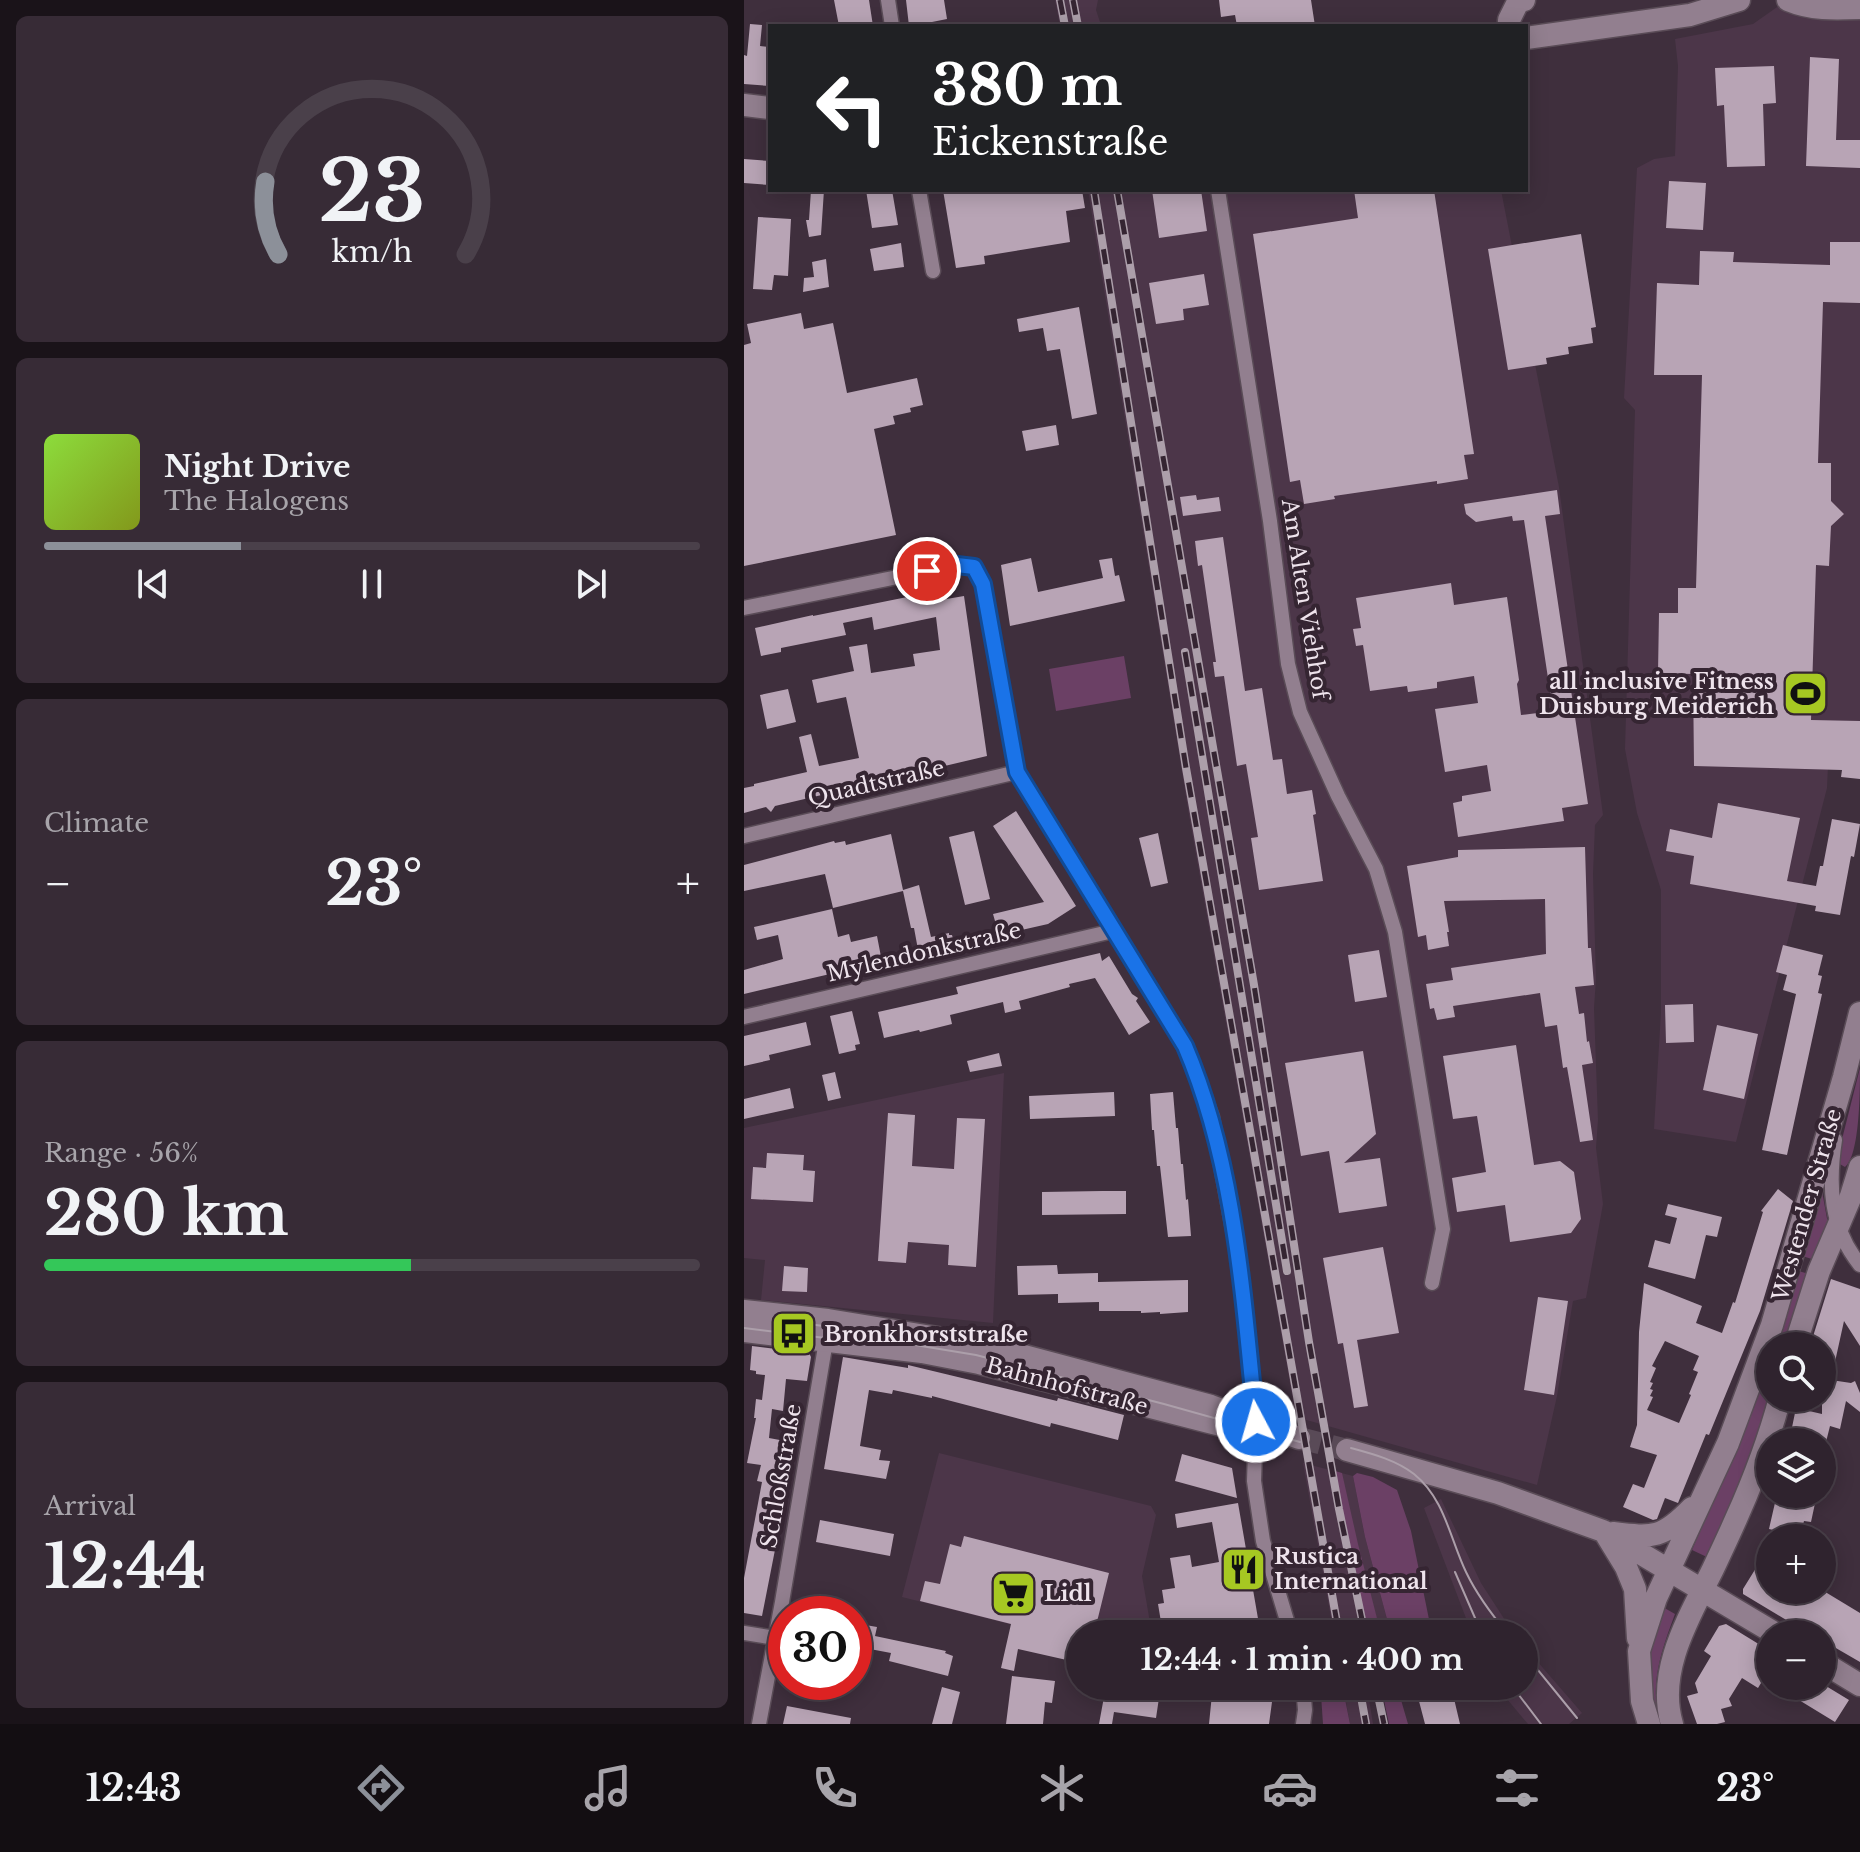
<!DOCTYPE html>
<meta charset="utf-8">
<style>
body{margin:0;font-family:"Libre Baskerville",serif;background:#372b36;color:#f1f3f6;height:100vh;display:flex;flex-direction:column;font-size:30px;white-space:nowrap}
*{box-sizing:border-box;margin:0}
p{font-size:26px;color:#a7a4aa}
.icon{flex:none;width:44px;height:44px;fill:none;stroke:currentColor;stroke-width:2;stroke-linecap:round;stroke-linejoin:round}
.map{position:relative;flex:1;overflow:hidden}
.side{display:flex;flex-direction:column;gap:16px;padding:16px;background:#1a1319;width:744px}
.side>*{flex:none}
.hud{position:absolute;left:24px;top:24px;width:760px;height:168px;border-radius:0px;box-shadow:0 4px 20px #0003,0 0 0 2px #4a404a;background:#202124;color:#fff;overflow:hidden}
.fabs{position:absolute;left:1012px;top:1332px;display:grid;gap:16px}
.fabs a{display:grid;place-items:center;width:80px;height:80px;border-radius:50%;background:#2f232e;box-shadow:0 4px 20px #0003,0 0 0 2px #4a404a;font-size:40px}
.speed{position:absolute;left:24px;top:1596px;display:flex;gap:16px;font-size:40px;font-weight:700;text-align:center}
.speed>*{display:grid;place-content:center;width:104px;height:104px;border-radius:50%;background:#2f232e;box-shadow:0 4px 20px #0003,0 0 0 2px #4a404a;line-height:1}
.speed .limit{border:12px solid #d22;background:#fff;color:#111}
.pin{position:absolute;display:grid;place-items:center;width:68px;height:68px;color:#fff;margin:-34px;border:4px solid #fff;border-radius:50%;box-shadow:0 2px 8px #0007}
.me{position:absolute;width:88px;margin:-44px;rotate:354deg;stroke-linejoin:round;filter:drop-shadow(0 0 6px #0008)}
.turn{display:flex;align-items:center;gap:28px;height:168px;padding:0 32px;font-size:36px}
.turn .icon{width:104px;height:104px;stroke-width:2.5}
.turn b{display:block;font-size:56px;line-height:68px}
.big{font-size:60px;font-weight:700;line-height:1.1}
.side .tile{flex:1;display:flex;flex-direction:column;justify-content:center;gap:12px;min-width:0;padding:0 28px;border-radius:12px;background:#372b36}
.side .dial{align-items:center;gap:0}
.dial svg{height:208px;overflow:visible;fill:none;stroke:#4a404a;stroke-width:7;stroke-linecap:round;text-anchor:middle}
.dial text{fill:#f1f3f6;stroke:none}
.song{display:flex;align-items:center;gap:24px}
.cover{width:96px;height:96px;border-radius:12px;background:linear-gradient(135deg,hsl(90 70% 55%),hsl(70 70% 35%))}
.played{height:8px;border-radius:4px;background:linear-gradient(90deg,#8c9099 30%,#4a404a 30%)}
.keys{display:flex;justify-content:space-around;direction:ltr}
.heat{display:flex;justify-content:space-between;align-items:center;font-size:44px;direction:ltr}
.charge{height:12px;border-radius:6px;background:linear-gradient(90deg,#34c759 56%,#4a404a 0)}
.trip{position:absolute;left:322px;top:1620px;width:472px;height:80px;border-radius:40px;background:#2f232e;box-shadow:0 4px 20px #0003,0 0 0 2px #4a404a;font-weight:700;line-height:80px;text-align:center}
.dock{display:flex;height:128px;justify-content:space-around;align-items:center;background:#130e12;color:#a7a4aa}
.dock .icon{width:56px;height:56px}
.dock .current{color:#8c9099}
.dock b{font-size:36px;color:#f1f3f6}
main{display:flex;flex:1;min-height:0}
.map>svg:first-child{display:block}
</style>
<main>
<section class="side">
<div class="tile dial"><svg viewBox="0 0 100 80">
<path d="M14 69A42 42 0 1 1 86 69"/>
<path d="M14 69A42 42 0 0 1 9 41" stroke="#8c9099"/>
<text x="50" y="56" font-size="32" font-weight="700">23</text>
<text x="50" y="72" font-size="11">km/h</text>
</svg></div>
<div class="tile">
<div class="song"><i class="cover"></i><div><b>Night Drive</b><p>The Halogens</p></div></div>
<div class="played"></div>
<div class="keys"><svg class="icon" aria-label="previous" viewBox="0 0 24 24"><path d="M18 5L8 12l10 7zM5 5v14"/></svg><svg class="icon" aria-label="pause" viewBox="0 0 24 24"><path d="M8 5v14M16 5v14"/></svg><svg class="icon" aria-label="next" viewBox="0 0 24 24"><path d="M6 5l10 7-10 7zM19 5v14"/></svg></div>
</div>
<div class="tile"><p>Climate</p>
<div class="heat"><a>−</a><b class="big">23°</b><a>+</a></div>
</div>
<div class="tile"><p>Range · 56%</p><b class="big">280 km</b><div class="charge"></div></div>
<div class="tile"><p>Arrival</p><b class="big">12:44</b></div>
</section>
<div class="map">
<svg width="1116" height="1724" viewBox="0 0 1116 1724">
<rect width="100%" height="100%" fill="#3f2f3d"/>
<path fill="#4c3649" d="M311 0H354L352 10 357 25 316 26Z
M1043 0H1116V721H1086L1083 788 992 1142 910 1129 917 1012V890L893 813 881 749 891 410 880 398 893 168 910 159 931 156 934 66 931 39 1009 24Z
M344 190H757L815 487 859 815 851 825 849 874 852 979 850 1008 854 1120 852 1148 859 1204 842 1298 829 1301 813 1396 793 1485 552 1417 445 815Z
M260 1073 249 1323 17 1300 21 1260 0 1258V1128Z
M195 1453 407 1506 412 1515 398 1576 408 1634H336V1642L158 1597Z
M559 1463 609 1476 621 1537 647 1634H637L631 1613 621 1616 625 1634H619L617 1628H613L614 1634H590Z
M697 1499 737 1583 770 1634H728L680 1508Z
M780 1646 838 1713 825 1724H784L752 1686H780Z
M599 1686H623L629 1724H606Z"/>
<path fill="#6b4065" d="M380 656 387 698 312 711 305 669Z
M1116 1068C1116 1091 1116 1155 1101 1167L1094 1163 1093 1159Z
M1078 1191 1084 1224 1071 1260 1055 1255Z
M1051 1270 1065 1274 1042 1346H1026Z
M1026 1348V1398L1017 1434 965 1558 948 1550 979 1476Z
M591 1471 598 1473 614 1544 637 1634H625L609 1567Z
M613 1473 629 1477 653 1490 667 1531 688 1634H647L621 1537 609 1476Z
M917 1606 931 1614C918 1649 904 1686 917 1724H909L899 1676Z
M637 1686H653L664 1724H645Z
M577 1695 601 1699 606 1724H579Z"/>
<path fill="#b8a4b5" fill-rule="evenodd" d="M90 0H125L129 26H95Z
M162 0H200L203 19 188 22 189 26H165Z
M475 0H567L571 26H493L491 15 477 17Z
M6 24 18 25 16 46 25 47 23 58 26 59V86L0 84V55L3 56Z
M1066 57 1095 59 1092 140H1116V168L1062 166Z
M1030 66 1032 103 1019 104 1021 166 983 167 980 105 973 106 971 68Z
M0 159 26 161V185L0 183Z
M925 181 962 183 959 230 922 228Z
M67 190H80L77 235 65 237 62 220H65Z
M122 190H148L154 225 128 228Z
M199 190H338L341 208 322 211 326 242 240 256 241 264 212 268Z
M408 190H457L463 231 415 238Z
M610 190H690L730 454 720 455 724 479 693 484V481L590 496 591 499 560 504 556 480 546 482 509 234 614 218Z
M14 217 47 219 44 276 30 275 28 290 9 289Z
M837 234 852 327 847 328 849 343 824 347 825 354 802 358 803 364 764 370 744 249Z
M1086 242H1116V303L1079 302 1074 463H1087V501L1100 514 1087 526 1085 566 1072 565 1067 720 1116 721V779L1097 777 1098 770 950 766 949 674 914 673 915 613H934V588H952L958 375H910L913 283 955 285 956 251 990 252 989 262 1086 265Z
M157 243 160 267 130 271 126 249Z
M82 259 85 287 59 292 60 278 70 277 68 262Z
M460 274 465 305 439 309 440 320 412 324 405 283Z
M335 307 353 414 328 419 316 349 303 351 299 328 275 332 273 319Z
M57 313 60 329 89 323 103 393 173 378 179 405 166 408 167 412 149 416 151 424 130 429 152 535 0 566V345L7 343 3 324Z
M312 425 315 445 282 451 278 431Z
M813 490 816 514 801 516 844 804 818 808 820 821 714 837 709 803 718 801V796L747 791 743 765 701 772 691 709 734 703 730 676 693 682V688L664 692 663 686 626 691 619 645 612 646 609 629 617 628 612 598 707 583 710 605 763 597 775 680 773 684 777 715 809 711 780 520 769 521 768 516 732 522 722 514 720 504Z
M452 495 453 500 475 497 477 511 439 516 436 497Z
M479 537 501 691 518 688 529 760 538 759 543 794 568 790 572 814 569 815 579 881 515 890 507 838 514 837 502 764 493 766 480 676 471 677 469 662H472L458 565 454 566 451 541Z
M287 558 294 592 359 578 355 560 368 558 371 576 375 575 381 601 266 626 257 565Z
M183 593 185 602 220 596 243 756 31 806 27 812 22 807 0 813V788L10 786V784L63 772 55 737 67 734 75 766 115 758 102 697 73 703 68 680 110 671 105 647 123 644 127 673 171 666 169 654 196 650 192 617 130 630 128 617 99 623 102 635 37 648V652L17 656 11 628 69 615V616Z
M44 689 52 722 23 729 16 695Z
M974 803 1056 818 1043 881 1072 886 1076 866H1079L1088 819 1116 824 1110 857 1107 856 1096 915 1071 911 1072 906 946 884 950 856 922 851 926 829 968 838Z
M272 811 332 906 304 924 255 935 249 914 300 902 249 826Z
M230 831 246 899 221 905 205 837Z
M414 833 424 883 407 887 395 838Z
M147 834 159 890 175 885 187 937 205 933V935H208L211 946 175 955 170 928H167L159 891 89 908 81 874 0 891V865L90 841 91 843 101 841 102 845Z
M841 847 844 948H847L850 985 831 987 835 1014 840 1013 843 1042 845 1041 849 1063 838 1065 849 1140 836 1142 823 1067 819 1068 813 1025 801 1027 796 993 709 1006 711 1017 693 1020 690 1008 686 1009 682 984 709 980 707 968 802 954 801 899 700 901 705 932H703L705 946 684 950 682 935 674 937 663 866 714 857V850Z
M88 909 94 937 105 934 107 942 133 936 138 962 0 994V970L39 959 34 935 13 940 10 927Z
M1039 945 1079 955 1074 975 1078 976 1074 993 1078 994 1043 1155 1018 1150 1052 994 1039 990 1043 975 1032 972Z
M635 950 643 997 611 1002 604 955Z
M356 953 358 961 365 956 388 994 394 998 392 1001 406 1022 385 1035 351 978 325 984 326 987 275 1001 277 1009 261 1013 259 1002 206 1015 208 1024 176 1032 175 1030 140 1038 134 1012 214 994 212 987Z
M949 1004 950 1042 922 1043 921 1005Z
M108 1011 116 1044 111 1045 112 1050 95 1054 86 1016Z
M62 1022 67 1045 25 1055 26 1060 0 1066V1036Z
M973 1025 1014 1034 1000 1099 959 1090Z
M772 1045 790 1165 816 1161 830 1172 837 1219 827 1233 766 1242 761 1205 713 1212 708 1178 742 1172 733 1116 709 1119 699 1056Z
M619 1051 632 1134 600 1163 636 1158 643 1206 595 1213 585 1151 557 1156 541 1063Z
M255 1053 258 1066 226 1072 223 1061Z
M91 1072 97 1098 84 1101 78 1075Z
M46 1088 50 1108 0 1119V1099Z
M370 1092 371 1116 286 1119 285 1096Z
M429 1092 432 1128H434L437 1164H439L442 1200 444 1199 447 1236 424 1237 416 1166H413L410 1130H408L406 1094Z
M144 1113 171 1115 168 1166 210 1169 213 1118 241 1119 232 1267 204 1265 205 1245 164 1242 162 1263 134 1261Z
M23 1153 60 1155 59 1170 71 1171 69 1202 7 1199 9 1167 22 1168Z
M1034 1189 1049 1201 1016 1311 965 1435 962 1434 934 1503 921 1498 913 1519 909 1520 879 1507 889 1484 900 1488 913 1455 886 1447 893 1425 895 1332 900 1283 958 1306 952 1323 978 1333 989 1302 991 1303 1019 1212 1017 1211ZM921 1341 955 1356 949 1370 954 1372 945 1394 947 1395 935 1423 903 1410 909 1397 906 1396 909 1390 906 1389 909 1383 906 1382 912 1368 908 1366Z
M358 1191H382V1214L298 1215V1192Z
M924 1204 978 1217 973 1237 962 1235 951 1279 904 1267 911 1240 926 1244 933 1218 921 1215Z
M639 1247 655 1333 613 1340 624 1406 610 1408 599 1343 594 1344 579 1258Z
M313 1265 314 1274 354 1273V1282L444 1280V1312L416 1314V1312L397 1313V1311H355V1302L314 1303V1294L274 1295 273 1266Z
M40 1266 64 1268 63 1292 38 1291Z
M1087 1279 1116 1289V1346L1100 1321 1087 1380 1107 1383 1111 1381 1116 1393V1412L1102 1401 1096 1429 1086 1426 1082 1442H1045L1052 1408 1078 1414V1346H1066Z
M794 1297 824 1301 810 1395 780 1390Z
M8 1346 65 1353 67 1357 63 1381 42 1379 39 1411 28 1409 25 1438 52 1443 18 1616 0 1613V1578L18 1482 13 1481 17 1465 3 1463 12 1418H10L12 1399 18 1400 21 1375 12 1374V1371L6 1370Z
M99 1357 164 1368V1365L313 1401 314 1398 380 1415 374 1440 307 1423 306 1427 188 1396V1398L149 1390 148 1394 125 1390 116 1446 137 1450 135 1460 146 1461 142 1479 80 1469Z
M438 1454 488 1468 493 1498 431 1481Z
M1033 1494H1073L1067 1522 1060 1521 1056 1536 1025 1529Z
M494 1503 516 1630 491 1634 488 1621 463 1625 465 1634H419L414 1604 420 1603 418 1590 431 1588 426 1558 446 1555 448 1567 475 1562 468 1522 433 1528 431 1514Z
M76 1520 150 1534 146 1556 72 1542Z
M220 1536 365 1573 350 1634H336V1663L274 1649 270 1671 257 1668 267 1624 176 1601 181 1581 196 1584 206 1544 217 1547Z
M1012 1568 1026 1578V1590H1078L1116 1613V1662L1078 1640V1634L1064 1633 999 1594V1589Z
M110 1623 133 1627 131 1636 202 1651 201 1653 209 1656 204 1676 145 1661 147 1653 110 1646Z
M982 1624 1026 1651V1682L1020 1678 1014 1688 998 1678 985 1699 988 1706 977 1709 981 1722 973 1724H953L943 1696 954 1693 951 1683 967 1656 960 1651 975 1626Z
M268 1676 311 1681 308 1703 301 1702 299 1724H262Z
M362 1686H374L373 1692 415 1698 412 1718 370 1712 368 1724H355Z
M671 1686H707L716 1724H681Z
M1032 1686H1082L1105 1700 1091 1722Z
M198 1687 216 1692 208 1724H188Z
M468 1694 528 1702 525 1724H465Z
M43 1706 107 1718 106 1724H39Z"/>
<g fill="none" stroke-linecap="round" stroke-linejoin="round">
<path stroke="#594a57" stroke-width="22" stroke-dasharray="22 11" stroke-linecap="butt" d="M555 1438 603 1450"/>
<defs>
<path id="street" d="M144 0 148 26
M175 190 189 271
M474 190 526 521 544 664 556 712 594 796 632 869 651 932 699 1229 688 1283
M0 608 213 565 230 567 239 584 273 772 441 1046 468 1117 495 1261 512 1422 510 1481 519 1541 547 1634
M0 836 273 772
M0 1017 369 931
M1091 1140C1084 1185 1086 1228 1116 1265
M0 1633 32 1638
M15 1724 38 1602 83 1335
M559 1724 561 1710 559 1686"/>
<path id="secondary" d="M1044 0C1068 10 1090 9 1116 8
M765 26V20L774 2 780 0
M782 38 946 15 995 0
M0 105 26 108
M0 1311 84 1320 243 1346 467 1406 555 1438
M0 1331 178 1352 235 1363 504 1432
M1051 1346 1075 1271 1107 1196 1116 1167
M603 1450 754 1493 859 1531 1032 1634
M869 1533C910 1538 919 1538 948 1508
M863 1536 882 1567 891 1589 894 1638
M1078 1662 1116 1685
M905 1724 898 1701 895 1651 912 1598 984 1443 1028 1325 1100 1077 1116 1013
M928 1724C912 1670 946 1616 969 1569 977 1552 985 1535 992 1519 1010 1479 1025 1439 1036 1398"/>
</defs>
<use href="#street" stroke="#5a4c57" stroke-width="17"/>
<use href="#secondary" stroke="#5a4c57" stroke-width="25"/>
<use href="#street" stroke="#927f8f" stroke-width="14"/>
<use href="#secondary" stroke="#927f8f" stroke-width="22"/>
<path stroke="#ac9faa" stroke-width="2" d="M56 1323 135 1333
M0 1328 114 1342 159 1343 232 1355 420 1404 556 1442
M607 1448C629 1454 652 1460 670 1474 701 1499 706 1539 722 1572 733 1595 748 1615 764 1634
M711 1572 738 1634
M780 1653 833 1718
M768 1686 797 1724"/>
<defs>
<path id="rail" d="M316 0 321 26
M329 0 334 26
M350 190 442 768 595 1634
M373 190 510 985 565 1342 595 1509 621 1634
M441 652 543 1271
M615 1686 622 1724
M632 1686 640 1724"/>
</defs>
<use href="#rail" stroke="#ac9faa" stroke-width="8"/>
<use href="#rail" stroke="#352532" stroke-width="5" stroke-dasharray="15" stroke-linecap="butt"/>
</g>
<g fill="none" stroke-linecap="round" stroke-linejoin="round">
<defs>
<path id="route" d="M183 571 213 565 230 567 239 584 273 772 441 1046C491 1163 499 1296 512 1422"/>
</defs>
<use href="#route" stroke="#114b97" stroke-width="20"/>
<use href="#route" stroke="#1a73e8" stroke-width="14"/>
</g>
<defs>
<symbol id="stadium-square" viewBox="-11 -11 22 22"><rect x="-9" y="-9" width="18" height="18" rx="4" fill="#a6c822" stroke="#352532"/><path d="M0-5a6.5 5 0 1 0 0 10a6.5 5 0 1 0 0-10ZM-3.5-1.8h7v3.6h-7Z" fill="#111"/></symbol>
<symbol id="bus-square" viewBox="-11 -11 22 22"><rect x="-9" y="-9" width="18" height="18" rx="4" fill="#a6c822" stroke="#352532"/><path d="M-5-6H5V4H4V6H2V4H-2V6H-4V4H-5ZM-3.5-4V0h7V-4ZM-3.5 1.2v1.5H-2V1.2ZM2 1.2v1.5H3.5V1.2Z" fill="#111"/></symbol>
<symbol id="restaurant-square" viewBox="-11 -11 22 22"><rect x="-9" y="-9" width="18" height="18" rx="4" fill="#a6c822" stroke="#352532"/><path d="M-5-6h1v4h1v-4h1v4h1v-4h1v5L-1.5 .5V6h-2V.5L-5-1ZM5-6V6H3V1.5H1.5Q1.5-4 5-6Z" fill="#111"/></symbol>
<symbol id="supermarket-square" viewBox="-11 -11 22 22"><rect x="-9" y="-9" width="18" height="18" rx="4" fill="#a6c822" stroke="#352532"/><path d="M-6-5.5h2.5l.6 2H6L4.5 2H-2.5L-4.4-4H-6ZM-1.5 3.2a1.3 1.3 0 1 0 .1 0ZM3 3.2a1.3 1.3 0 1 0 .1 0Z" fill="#111"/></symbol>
</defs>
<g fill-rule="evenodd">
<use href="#stadium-square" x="1036" y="668" width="51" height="51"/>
<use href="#bus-square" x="24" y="1308" width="51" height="51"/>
<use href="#restaurant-square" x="474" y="1544" width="51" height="51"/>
<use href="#supermarket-square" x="244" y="1568" width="51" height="51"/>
</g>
<g text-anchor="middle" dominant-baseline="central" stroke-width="8" stroke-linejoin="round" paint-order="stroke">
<g font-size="22" fill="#eee3ec" stroke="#352532">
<text transform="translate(561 599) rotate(81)">Am Alten Viehhof</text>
<text transform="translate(132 783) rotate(-13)">Quadtstraße</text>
<text transform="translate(180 952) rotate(-13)">Mylendonkstraße</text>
<text transform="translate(1063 1205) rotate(-74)">Westender Straße</text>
<text transform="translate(323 1386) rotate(15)">Bahnhofstraße</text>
<text transform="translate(37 1476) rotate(-80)">Schloßstraße</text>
</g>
<g font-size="22" font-weight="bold" fill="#eee3ec" stroke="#352532" text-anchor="start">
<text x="1030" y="681" text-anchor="end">all inclusive Fitness<tspan x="1030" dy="25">Duisburg Meiderich</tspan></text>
<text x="80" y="1334">Bronkhorststraße</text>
<text x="530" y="1556">Rustica<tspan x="530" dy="25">International</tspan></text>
<text x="300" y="1593">Lidl</text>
</g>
</g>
</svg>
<div class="fabs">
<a><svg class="icon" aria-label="search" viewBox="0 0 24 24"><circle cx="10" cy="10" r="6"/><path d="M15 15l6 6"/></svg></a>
<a><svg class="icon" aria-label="layers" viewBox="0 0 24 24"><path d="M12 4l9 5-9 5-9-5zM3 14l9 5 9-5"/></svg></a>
<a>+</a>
<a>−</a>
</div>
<div class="speed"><div class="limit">30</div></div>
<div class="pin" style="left:183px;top:571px;background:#d93025"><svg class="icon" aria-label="arrive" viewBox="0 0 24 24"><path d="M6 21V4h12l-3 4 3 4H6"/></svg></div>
<svg class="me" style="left:512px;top:1422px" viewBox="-20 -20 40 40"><circle r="17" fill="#1a73e8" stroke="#fff" stroke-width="3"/><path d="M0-11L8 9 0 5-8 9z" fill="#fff"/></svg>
<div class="trip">12:44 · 1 min · 400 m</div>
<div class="hud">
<div class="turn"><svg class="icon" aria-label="left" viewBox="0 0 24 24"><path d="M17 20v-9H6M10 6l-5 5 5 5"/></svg><div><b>380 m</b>Eickenstraße</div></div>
</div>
</div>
</main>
<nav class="dock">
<b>12:43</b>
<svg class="icon current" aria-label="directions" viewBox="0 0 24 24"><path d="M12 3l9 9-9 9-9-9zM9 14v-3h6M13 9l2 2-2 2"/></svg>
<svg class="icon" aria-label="music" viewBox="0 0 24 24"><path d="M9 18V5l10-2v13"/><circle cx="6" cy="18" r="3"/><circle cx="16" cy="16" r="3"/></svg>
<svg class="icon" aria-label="phone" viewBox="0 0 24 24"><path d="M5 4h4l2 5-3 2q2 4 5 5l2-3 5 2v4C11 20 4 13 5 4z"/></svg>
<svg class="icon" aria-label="climate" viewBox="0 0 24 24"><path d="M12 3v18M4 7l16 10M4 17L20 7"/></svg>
<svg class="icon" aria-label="car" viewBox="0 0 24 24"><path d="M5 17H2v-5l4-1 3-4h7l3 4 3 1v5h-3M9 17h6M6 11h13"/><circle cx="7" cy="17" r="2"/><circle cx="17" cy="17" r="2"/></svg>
<svg class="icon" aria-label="filters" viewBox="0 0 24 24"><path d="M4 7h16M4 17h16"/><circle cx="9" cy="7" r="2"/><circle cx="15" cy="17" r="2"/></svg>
<b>23°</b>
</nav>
